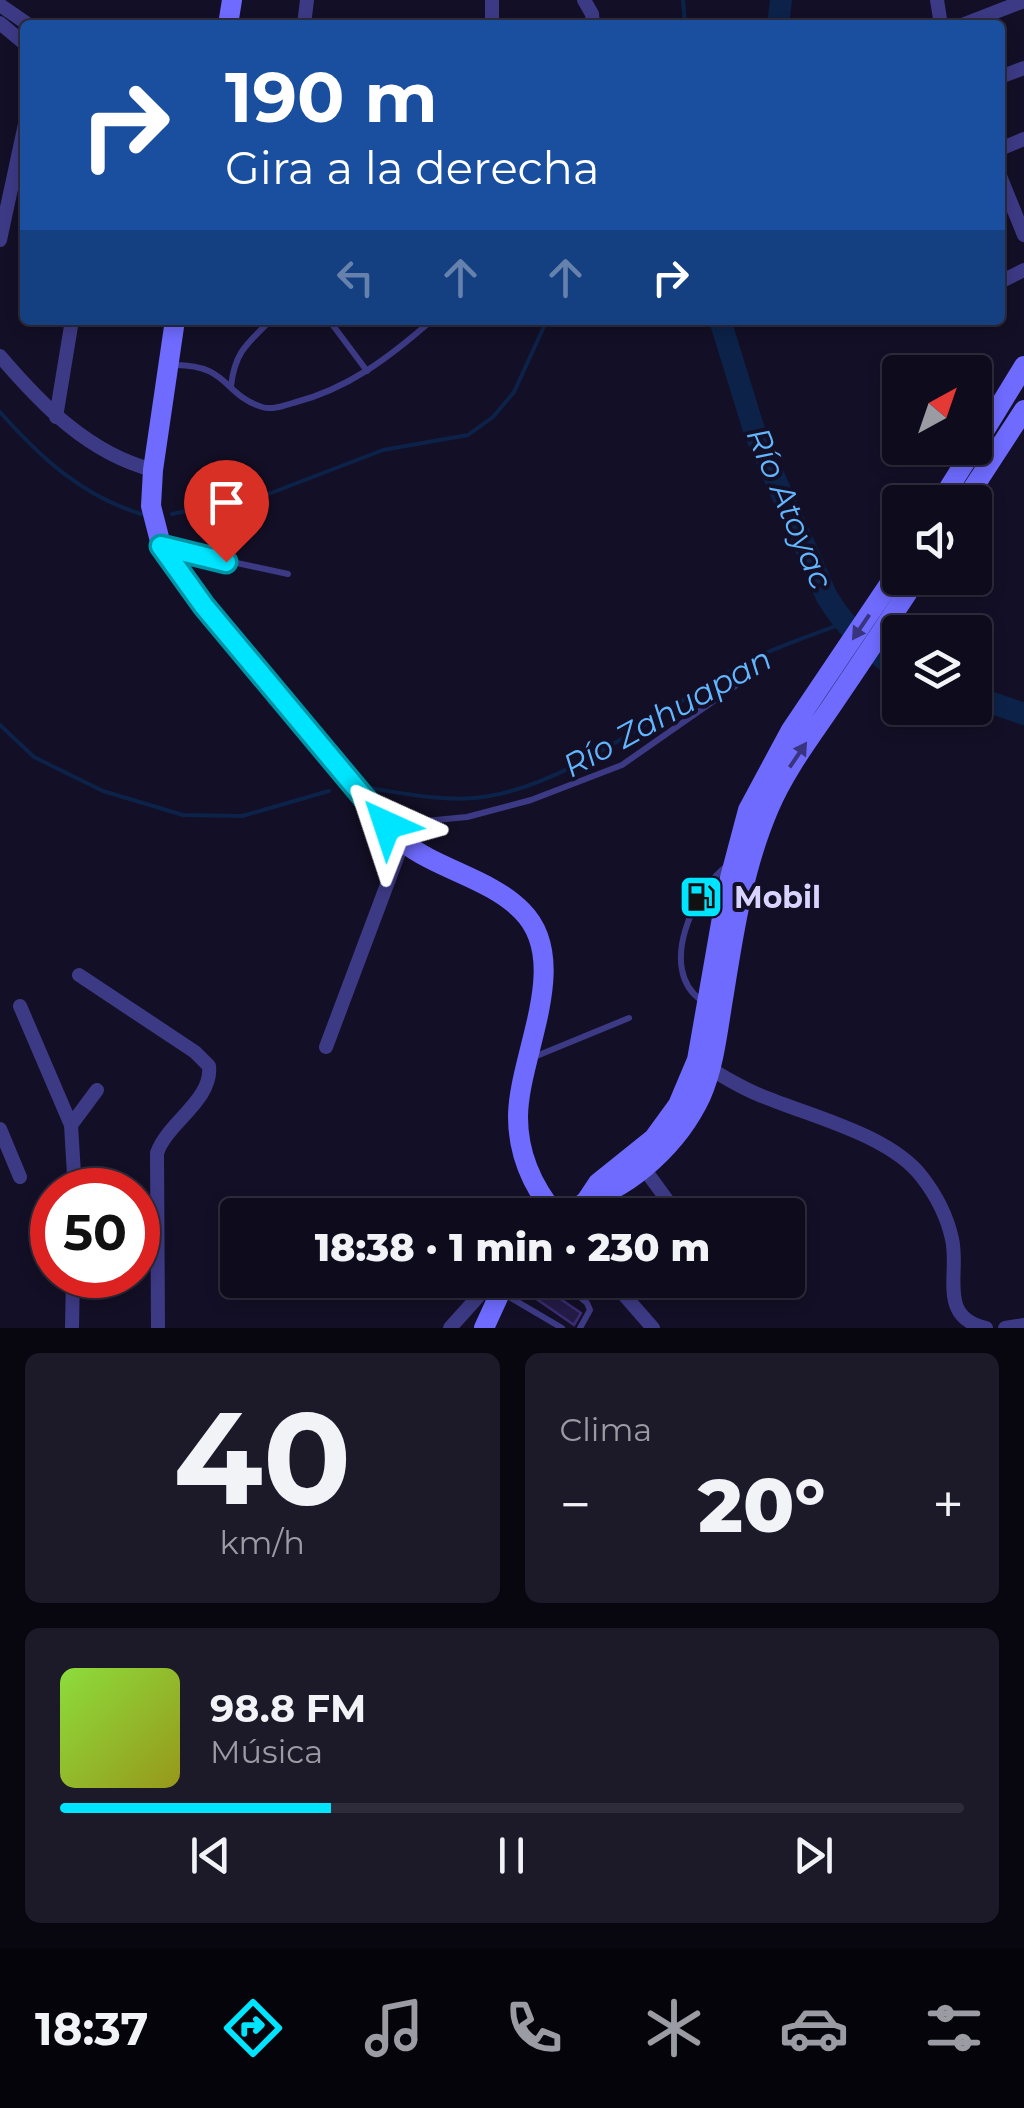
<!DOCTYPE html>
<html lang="es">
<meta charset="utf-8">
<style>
body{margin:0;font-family:Montserrat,sans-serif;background:#1c1929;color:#f1f3f6;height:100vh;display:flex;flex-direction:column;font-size:38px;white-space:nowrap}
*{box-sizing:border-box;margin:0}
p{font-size:32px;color:#9b9ba3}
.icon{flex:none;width:55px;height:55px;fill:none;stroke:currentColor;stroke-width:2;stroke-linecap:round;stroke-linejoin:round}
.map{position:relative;height:1328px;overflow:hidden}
.side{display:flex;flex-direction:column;gap:25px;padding:25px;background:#08060f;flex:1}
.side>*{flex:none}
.hud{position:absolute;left:20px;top:20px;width:985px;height:305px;border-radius:10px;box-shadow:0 5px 15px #0003,0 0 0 2px #2e2b3b;background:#1a4fa0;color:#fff;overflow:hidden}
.needle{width:65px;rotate:40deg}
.controls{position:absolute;left:882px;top:355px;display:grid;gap:20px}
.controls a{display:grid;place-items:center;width:110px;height:110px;border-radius:10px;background:#0e0b1c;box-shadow:0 5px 15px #0003,0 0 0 2px #2e2b3b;font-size:50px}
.speed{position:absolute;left:30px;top:1168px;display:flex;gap:20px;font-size:50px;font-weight:700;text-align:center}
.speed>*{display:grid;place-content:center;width:130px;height:130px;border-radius:50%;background:#0e0b1c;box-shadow:0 5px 15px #0003,0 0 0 2px #2e2b3b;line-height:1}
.speed .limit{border:15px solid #d22;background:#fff;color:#111}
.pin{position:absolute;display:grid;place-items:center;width:85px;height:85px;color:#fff;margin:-102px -42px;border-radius:50% 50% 50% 0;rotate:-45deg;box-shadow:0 0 10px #0007}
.pin .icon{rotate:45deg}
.me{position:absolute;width:110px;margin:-55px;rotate:318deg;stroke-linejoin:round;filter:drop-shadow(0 0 8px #0008)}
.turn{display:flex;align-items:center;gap:35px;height:210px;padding:0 40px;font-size:45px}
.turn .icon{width:130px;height:130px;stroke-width:2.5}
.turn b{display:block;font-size:70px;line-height:85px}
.lanes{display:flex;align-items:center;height:95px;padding:0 40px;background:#0003;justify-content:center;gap:50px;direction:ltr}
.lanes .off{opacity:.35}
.big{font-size:75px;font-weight:800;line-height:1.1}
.side .widget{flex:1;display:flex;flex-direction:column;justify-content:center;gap:15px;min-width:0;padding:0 35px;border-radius:15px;background:#1c1929}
.side .dial{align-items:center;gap:0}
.dial b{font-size:130px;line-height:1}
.song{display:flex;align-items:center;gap:30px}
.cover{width:120px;height:120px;border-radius:15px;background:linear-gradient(135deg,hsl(90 70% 55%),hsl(60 70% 35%))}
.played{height:10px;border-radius:5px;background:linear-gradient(90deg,#00e5ff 30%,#2e2b3b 30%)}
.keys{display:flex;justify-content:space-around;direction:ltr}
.heat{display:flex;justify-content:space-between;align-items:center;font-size:55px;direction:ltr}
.side .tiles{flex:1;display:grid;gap:25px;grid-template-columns:1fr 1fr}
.widget:last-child{grid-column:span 2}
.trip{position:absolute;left:220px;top:1198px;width:585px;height:100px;border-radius:10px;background:#0e0b1c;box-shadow:0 5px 15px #0003,0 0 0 2px #2e2b3b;font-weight:800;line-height:100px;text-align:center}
.dock{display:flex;height:160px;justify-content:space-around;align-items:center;background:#06040b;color:#9b9ba3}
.dock .icon{width:70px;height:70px}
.dock .current{color:#00e5ff}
.dock b{font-size:45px;color:#f1f3f6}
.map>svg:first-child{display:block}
</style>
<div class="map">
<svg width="1024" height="1328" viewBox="0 0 1024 1328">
<rect width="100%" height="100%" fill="#130f26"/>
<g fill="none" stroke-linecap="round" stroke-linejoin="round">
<path stroke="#0c2248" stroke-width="4" d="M683 0 685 25
M0 412C40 457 82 496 141 514
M172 514 271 493 383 450 468 435 493 417 514 392 547 320
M0 725 34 757 103 791 183 815 242 816 329 791
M368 788C403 793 439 801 474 798 561 791 657 713 732 670 767 650 806 637 844 623"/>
<path stroke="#0c2248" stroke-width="22" d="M778 25 781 0
M720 320 755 433 827 597C845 627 871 651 900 671
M975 697 1024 714"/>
</g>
<path fill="#241b47" stroke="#3b2d73" stroke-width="2.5" d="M543 1287 581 1313 574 1325 535 1298Z"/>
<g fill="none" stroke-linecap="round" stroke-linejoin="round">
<path stroke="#3d3a85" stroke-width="6" d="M329 320 367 371
M173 365C229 364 223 395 262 407 272 410 283 406 293 403 348 389 390 357 432 320
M231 386C235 351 248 343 271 320
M172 549 288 574
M393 824 467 817 531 800 622 765 748 677
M701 1000C657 969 694 890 728 865
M534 1057 629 1018
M559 1280 587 1303 590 1310 580 1328
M504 1294 562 1328"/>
<path stroke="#3d3a85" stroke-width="14" d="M584 0 592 14 593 25
M937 0 941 25
M0 5 29 25
M0 23 25 44
M304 25 307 0
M492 25V0
M962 25 1024 1
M1000 77 1024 68
M1000 149 1024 139
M1000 176 1024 235
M0 240 25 124
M1000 282 1024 270
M0 356C42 405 88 453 153 470
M56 417 72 320
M79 975 195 1052 209 1066C213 1100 167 1123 157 1153L158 1328
M20 1006 71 1125 75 1190
M326 1047 403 842
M706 1066C725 1078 745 1090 767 1098 814 1117 891 1136 922 1177 936 1195 947 1216 952 1239 960 1274 937 1317 986 1328
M71 1125 97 1090
M0 1129 20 1177
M643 1167 678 1215
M611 1280 653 1328
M72 1328 73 1275
M450 1328 493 1280
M1005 1328 1024 1325"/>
<path stroke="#6f6bff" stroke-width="20" d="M228 25 232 0
M175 320 153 470 151 506 161 545 204 606 403 842C439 870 491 879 522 911 573 962 518 1056 518 1117 518 1155 532 1186 556 1215
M975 446 1024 366
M940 502 974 448
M964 502 1024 410
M586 1201C634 1185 679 1143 701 1096 715 1064 718 1027 724 993 734 930 744 866 769 808 786 768 813 734 837 698 864 658 891 618 917 578
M569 1215 586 1201 598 1183 654 1138 678 1105 697 1060 727 889 748 810 791 730 900 568
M484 1328 506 1280"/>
</g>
<defs><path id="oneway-solid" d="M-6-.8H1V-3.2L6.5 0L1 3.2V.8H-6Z" transform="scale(2.5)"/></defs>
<g fill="#38347d">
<use href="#oneway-solid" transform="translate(861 627) rotate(124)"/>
<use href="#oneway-solid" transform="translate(798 755) rotate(-56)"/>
</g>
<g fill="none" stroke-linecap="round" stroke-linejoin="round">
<defs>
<path id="route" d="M226 562 161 546 204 606 387 825"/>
</defs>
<use href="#route" stroke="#0095a6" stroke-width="25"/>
<use href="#route" stroke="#00e5ff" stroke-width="18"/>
</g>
<defs>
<symbol id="fuel-square" viewBox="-11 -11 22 22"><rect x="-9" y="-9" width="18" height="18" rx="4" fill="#00e5ff" stroke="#130f26"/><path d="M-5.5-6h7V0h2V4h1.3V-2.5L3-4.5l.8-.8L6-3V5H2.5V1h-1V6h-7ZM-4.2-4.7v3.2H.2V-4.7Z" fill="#111"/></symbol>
</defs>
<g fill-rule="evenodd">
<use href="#fuel-square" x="676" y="872" width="50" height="50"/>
</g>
<g text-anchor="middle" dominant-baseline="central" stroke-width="8" stroke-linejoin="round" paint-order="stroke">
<g font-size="30" font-weight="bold" fill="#d9d4ff" stroke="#130f26" text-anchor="start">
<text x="734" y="897">Mobil</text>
</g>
<g font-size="32" font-style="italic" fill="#62b6ff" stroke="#130f26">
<text transform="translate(790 508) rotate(67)">Río Atoyac</text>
<text transform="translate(667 712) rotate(-29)">Río Zahuapan</text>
</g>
</g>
</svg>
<div class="controls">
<a><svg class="needle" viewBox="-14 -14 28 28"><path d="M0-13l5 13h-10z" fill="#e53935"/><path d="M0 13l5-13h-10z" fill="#9b9ba3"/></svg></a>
<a><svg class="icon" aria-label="sound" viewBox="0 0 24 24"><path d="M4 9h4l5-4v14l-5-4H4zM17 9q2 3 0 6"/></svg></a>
<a><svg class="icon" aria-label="layers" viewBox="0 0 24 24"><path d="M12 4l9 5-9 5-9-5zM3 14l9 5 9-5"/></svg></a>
</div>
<div class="speed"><div class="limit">50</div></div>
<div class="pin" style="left:226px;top:562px;background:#d93025"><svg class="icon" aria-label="arrive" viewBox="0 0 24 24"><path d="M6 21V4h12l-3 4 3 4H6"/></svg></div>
<svg class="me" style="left:387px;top:825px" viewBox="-20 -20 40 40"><path d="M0-17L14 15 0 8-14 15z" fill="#00e5ff" stroke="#fff" stroke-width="4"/></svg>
<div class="trip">18:38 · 1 min · 230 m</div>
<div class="hud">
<div class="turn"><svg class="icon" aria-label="right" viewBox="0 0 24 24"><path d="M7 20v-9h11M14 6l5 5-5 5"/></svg><div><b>190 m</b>Gira a la derecha</div></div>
<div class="lanes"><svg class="icon off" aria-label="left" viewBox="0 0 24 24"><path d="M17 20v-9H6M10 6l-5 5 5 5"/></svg><svg class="icon off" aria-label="ahead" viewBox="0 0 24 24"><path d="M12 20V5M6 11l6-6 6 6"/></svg><svg class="icon off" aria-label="ahead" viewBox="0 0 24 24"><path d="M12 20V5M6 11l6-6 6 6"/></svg><svg class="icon" aria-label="right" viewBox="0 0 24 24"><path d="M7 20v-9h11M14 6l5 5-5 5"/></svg></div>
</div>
</div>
<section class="side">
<div class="tiles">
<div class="widget dial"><b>40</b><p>km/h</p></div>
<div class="widget"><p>Clima</p>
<div class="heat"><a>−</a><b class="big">20°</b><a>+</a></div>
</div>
<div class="widget">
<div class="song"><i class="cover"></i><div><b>98.8 FM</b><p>Música</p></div></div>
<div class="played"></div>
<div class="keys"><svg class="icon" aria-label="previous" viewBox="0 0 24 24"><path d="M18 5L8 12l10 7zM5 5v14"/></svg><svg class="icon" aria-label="pause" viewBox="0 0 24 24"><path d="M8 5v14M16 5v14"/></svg><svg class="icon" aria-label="next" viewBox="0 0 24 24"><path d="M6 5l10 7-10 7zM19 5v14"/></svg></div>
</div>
</div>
</section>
<nav class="dock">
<b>18:37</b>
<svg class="icon current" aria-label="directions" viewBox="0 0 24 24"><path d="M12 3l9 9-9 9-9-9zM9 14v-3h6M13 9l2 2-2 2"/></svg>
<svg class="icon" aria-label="music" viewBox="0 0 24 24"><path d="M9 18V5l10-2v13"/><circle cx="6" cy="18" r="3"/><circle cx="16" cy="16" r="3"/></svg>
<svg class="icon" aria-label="phone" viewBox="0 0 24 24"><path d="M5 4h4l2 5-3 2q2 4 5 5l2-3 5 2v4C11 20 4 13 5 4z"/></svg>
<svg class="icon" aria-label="climate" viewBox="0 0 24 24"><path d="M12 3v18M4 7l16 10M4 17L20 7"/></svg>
<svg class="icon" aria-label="car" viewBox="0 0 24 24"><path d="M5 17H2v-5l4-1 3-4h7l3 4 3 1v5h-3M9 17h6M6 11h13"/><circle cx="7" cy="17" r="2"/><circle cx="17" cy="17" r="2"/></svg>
<svg class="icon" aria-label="filters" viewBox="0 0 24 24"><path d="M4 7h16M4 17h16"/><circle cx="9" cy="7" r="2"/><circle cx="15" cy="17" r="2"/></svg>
</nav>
